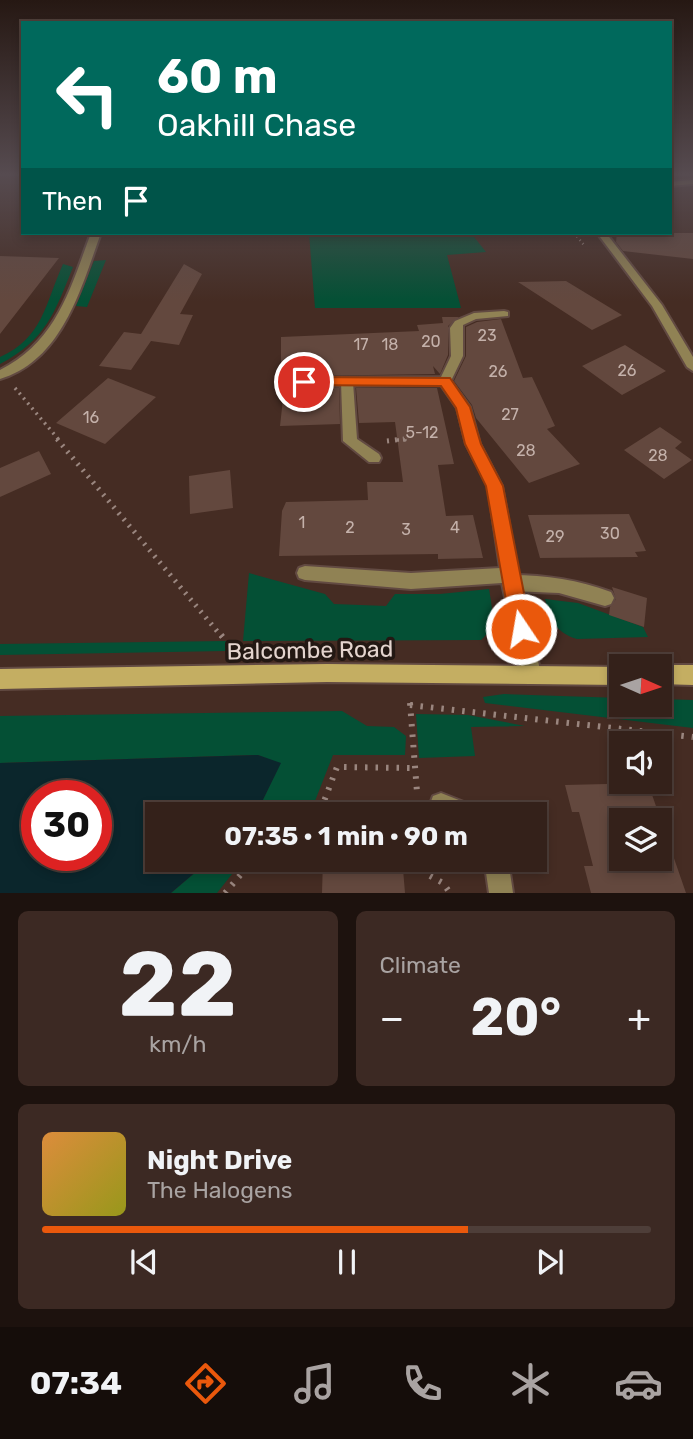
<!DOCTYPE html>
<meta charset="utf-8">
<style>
body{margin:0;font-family:Rubik,sans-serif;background:#3c2923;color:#f1f3f6;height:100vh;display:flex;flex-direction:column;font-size:26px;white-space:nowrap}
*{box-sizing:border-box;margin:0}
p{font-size:23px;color:#a9a3a2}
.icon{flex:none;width:38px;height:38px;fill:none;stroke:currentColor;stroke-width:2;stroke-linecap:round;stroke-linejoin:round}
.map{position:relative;height:893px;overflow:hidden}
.panel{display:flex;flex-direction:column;gap:18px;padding:18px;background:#1d120e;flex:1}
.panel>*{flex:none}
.top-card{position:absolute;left:21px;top:21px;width:651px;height:214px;border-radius:0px;box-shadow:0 4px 10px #0003,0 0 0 2px #4e3e39;background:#00695c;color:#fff;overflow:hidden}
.needle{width:46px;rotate:93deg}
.buttons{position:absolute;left:609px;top:654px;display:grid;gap:14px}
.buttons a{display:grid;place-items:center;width:63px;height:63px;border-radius:0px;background:#34211a;box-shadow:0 4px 10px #0003,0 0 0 2px #4e3e39;font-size:35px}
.speed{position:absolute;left:21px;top:780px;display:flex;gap:14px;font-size:35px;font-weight:700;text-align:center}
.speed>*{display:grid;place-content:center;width:91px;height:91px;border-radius:50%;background:#34211a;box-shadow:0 4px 10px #0003,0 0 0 2px #4e3e39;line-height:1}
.speed .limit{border:10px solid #d22;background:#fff;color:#111}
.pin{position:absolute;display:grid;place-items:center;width:60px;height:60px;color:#fff;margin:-30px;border:4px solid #fff;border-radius:50%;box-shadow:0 2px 7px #0007}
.me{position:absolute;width:77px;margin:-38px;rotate:348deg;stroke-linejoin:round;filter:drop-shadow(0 0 5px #0008)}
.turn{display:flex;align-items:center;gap:24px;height:147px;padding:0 21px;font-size:32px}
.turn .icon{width:91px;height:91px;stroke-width:2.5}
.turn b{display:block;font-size:49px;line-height:60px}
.then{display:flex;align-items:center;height:66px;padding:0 21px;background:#0003;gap:14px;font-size:26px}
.big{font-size:52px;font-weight:700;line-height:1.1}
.panel .widget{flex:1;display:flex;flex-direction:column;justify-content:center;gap:10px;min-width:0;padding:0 24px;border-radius:10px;background:#3c2923}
.panel .dial{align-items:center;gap:0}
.dial b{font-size:91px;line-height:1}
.song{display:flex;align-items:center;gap:21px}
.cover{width:84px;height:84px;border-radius:10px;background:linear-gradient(135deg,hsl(30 70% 55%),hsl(60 70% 35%))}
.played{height:7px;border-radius:4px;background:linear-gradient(90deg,#ea580c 70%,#4e3e39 70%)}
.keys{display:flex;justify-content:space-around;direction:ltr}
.heat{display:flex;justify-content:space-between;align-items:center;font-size:38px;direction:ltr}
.panel .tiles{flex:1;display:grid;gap:18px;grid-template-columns:1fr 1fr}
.widget:last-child{grid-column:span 2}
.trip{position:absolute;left:145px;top:802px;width:402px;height:70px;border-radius:0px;background:#34211a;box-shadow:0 4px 10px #0003,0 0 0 2px #4e3e39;font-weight:700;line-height:70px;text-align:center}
.menu{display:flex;height:112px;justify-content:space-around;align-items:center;background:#150d0a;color:#a9a3a2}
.menu .icon{width:49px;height:49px}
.menu .current{color:#ea580c}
.menu b{font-size:32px;color:#f1f3f6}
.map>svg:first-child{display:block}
</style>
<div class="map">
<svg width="693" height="893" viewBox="0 0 693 893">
<rect width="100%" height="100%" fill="#452c23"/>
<path fill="#045035" d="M309 233H471L486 252 447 255 461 308H315Z
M106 260 87 307 76 306 94 261Z
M63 264 73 267C55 312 46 340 0 364V357C43 338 45 304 63 264Z
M249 573 325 594 334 604 386 606 395 594H440L489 589C492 608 497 626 481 640L243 641Z
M545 599 578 603 643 627 648 637 577 639C555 632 550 620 545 599Z
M226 641 232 648 225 651 0 655V644Z
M504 694 621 698V705H660V699L693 700V728L485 703 483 697Z
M342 711 367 726 394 727 406 736 405 755H333L315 801 298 814H256L280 764 258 755 0 763V716Z
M416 714 468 715 525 726 471 727 475 756 419 758Z
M211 859H244L217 893H171Z"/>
<path fill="#0b262c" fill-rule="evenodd" d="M258 755 281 763 256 814H158V859H211L171 893H0V763ZM37 796H96V856H37Z"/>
<path fill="#63483e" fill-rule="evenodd" d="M617 233H693V259L623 251 616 242Z
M0 256 59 258 0 334Z
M184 264 202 274 180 314 193 315 179 345 151 341 131 370 99 366 124 332 141 334Z
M566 281 622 315 592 330 518 282Z
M442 317H459L448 326V355L440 374 433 366 435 374 303 376 296 381 303 388H339L340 424 280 426 284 390H281V337L419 331 417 325 443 323Z
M501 319 523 378 532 377 555 426 547 429 580 464 529 483 476 418 472 405 454 381 466 356V327L477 322Z
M625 345 666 371 622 395 582 366Z
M108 378 156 397 105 444 56 423Z
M356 388H437L454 464 438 465 446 516 473 515 483 558 438 559V554L279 556 282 511 286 502 368 500 367 482H403L395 422 359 423Z
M660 427 682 442 675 448 692 460 664 479 624 450Z
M39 451 51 474 0 497V468Z
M230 470 233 508 190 514 189 476Z
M629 514 646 551 635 552 638 557 540 558 528 515Z
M612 587 647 598 644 627 609 615 610 607 616 599Z
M648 783 686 893H591L584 866H593L579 812H572L565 785ZM621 821H660V859H621Z
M323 859H367L368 869H403L405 893H322Z"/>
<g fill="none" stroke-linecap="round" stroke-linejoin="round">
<defs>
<path id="lane" d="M347 378 353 382 357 439 379 454 381 458 379 462H369L343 441 341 382Z
M511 575C547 575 578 580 611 592L614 598 611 604 605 606 559 593 511 591 505 588 502 583 505 578Z"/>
<path id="street" d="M693 180V184L670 186V182Z
M91 233H101C81 288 63 360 0 379V370C57 341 70 289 91 233Z
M597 233H606L662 305 693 357V371L687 367 652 306Z
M504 311 508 312V316L476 319 463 325V356L451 381 470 407 480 444 502 486 520 583 541 674 538 681 531 684 524 681 521 674 502 583 411 589 305 580 299 578 297 573 299 568 305 566 411 573 500 568 488 486 466 444 457 408 441 385 304 386 298 382 304 378 441 377 451 356 450 328 455 321 474 313Z
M441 793 474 806 477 814H438L433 812 430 804 433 796Z
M484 859H508L513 893H489Z"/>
<path id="secondary" d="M327 664 624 667H621V685L327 682 0 689V669Z
M660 665H693V685L660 684V667H657Z"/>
</defs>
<use href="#lane" stroke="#624a42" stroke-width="4"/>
<use href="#street" stroke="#624a42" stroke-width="4"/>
<use href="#secondary" stroke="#624a42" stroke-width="4"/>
<path stroke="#9a867f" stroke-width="2.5" stroke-dasharray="1 3.5" stroke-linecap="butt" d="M574 233 584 245"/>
<path stroke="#9a867f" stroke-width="3.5" stroke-dasharray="2 4.5" stroke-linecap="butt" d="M15 388 59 440
M397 440H405L404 438"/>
<path stroke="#9a867f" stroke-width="5" stroke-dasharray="2 6" stroke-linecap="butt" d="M57 439 222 637
M387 441 404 439"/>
<path stroke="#9a867f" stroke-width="6" stroke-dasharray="2.5 8" stroke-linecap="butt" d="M221 635 232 648
M410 703 417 792
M410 705 693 737
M310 814 323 804 337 767 415 768
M422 859 423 872 443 883 450 893
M225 893 254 859"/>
<use href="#lane" fill="#908254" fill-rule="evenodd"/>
<use href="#street" fill="#908254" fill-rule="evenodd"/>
<use href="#secondary" fill="#c4ae62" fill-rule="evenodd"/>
</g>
<linearGradient id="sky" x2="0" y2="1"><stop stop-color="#261813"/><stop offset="0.58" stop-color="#564b50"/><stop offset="1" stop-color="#564b50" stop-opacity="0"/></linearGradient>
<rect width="693" height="301" fill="url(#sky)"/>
<path fill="#ea580c" stroke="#983908" stroke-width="2" d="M304 377 450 378 470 407 481 444 503 486 531 629 528 636 521 638 514 636 511 629 486 486 465 444 456 408 441 386 299 385V379Z"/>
<g text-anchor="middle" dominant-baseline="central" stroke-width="7" stroke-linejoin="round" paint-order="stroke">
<g font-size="16" fill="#c4b1aa">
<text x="487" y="335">23</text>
<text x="431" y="341">20</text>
<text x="361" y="344">17</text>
<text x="390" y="344">18</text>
<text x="627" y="370">26</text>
<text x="498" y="371">26</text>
<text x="510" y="414">27</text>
<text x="91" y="417">16</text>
<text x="422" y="432">5-12</text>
<text x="526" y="450">28</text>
<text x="658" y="455">28</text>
<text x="302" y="522">1</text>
<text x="350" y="527">2</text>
<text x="455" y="527">4</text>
<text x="406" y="529">3</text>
<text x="610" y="533">30</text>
<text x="555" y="536">29</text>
</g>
<g font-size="23" fill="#e4d4ce" stroke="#231813">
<text transform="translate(310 650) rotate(-1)">Balcombe Road</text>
</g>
</g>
</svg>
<div class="buttons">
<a><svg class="needle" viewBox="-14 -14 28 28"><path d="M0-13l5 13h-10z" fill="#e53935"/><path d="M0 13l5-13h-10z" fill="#a9a3a2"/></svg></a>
<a><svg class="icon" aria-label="sound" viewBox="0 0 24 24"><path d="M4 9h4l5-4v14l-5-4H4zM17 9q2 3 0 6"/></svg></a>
<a><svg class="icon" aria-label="layers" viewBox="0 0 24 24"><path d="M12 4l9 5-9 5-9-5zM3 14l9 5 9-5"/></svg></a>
</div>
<div class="speed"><div class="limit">30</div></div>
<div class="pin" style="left:304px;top:382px;background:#d93025"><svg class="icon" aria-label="arrive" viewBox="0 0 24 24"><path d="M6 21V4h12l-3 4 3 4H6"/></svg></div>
<svg class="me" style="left:521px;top:629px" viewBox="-20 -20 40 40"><circle r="17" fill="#ea580c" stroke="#fff" stroke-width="3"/><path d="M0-11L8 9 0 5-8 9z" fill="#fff"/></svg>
<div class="trip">07:35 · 1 min · 90 m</div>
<div class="top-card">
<div class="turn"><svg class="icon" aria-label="left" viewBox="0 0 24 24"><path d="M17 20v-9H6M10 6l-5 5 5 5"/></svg><div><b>60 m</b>Oakhill Chase</div></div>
<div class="then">Then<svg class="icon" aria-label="arrive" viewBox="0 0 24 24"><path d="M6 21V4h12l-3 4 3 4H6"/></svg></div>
</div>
</div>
<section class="panel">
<div class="tiles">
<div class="widget dial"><b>22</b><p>km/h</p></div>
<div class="widget"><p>Climate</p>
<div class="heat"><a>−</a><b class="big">20°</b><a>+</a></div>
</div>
<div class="widget">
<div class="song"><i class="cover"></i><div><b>Night Drive</b><p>The Halogens</p></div></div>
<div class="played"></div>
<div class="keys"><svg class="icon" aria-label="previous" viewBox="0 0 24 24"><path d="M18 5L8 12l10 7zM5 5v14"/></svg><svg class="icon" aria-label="pause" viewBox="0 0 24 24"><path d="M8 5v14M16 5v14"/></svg><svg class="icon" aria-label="next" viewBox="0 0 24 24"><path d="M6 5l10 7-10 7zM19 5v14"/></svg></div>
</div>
</div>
</section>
<nav class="menu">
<b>07:34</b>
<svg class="icon current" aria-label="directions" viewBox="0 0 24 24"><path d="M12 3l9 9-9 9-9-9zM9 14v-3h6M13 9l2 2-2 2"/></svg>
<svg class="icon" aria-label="music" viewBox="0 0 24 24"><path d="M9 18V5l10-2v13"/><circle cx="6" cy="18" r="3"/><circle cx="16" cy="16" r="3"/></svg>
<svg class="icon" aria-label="phone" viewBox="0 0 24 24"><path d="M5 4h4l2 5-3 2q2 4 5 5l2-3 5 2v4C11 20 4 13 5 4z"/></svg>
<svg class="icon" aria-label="climate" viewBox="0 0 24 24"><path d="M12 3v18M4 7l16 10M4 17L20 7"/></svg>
<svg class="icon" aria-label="car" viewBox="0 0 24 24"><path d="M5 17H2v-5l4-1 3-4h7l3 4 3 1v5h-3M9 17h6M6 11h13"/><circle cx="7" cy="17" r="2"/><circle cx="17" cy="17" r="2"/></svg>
</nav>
